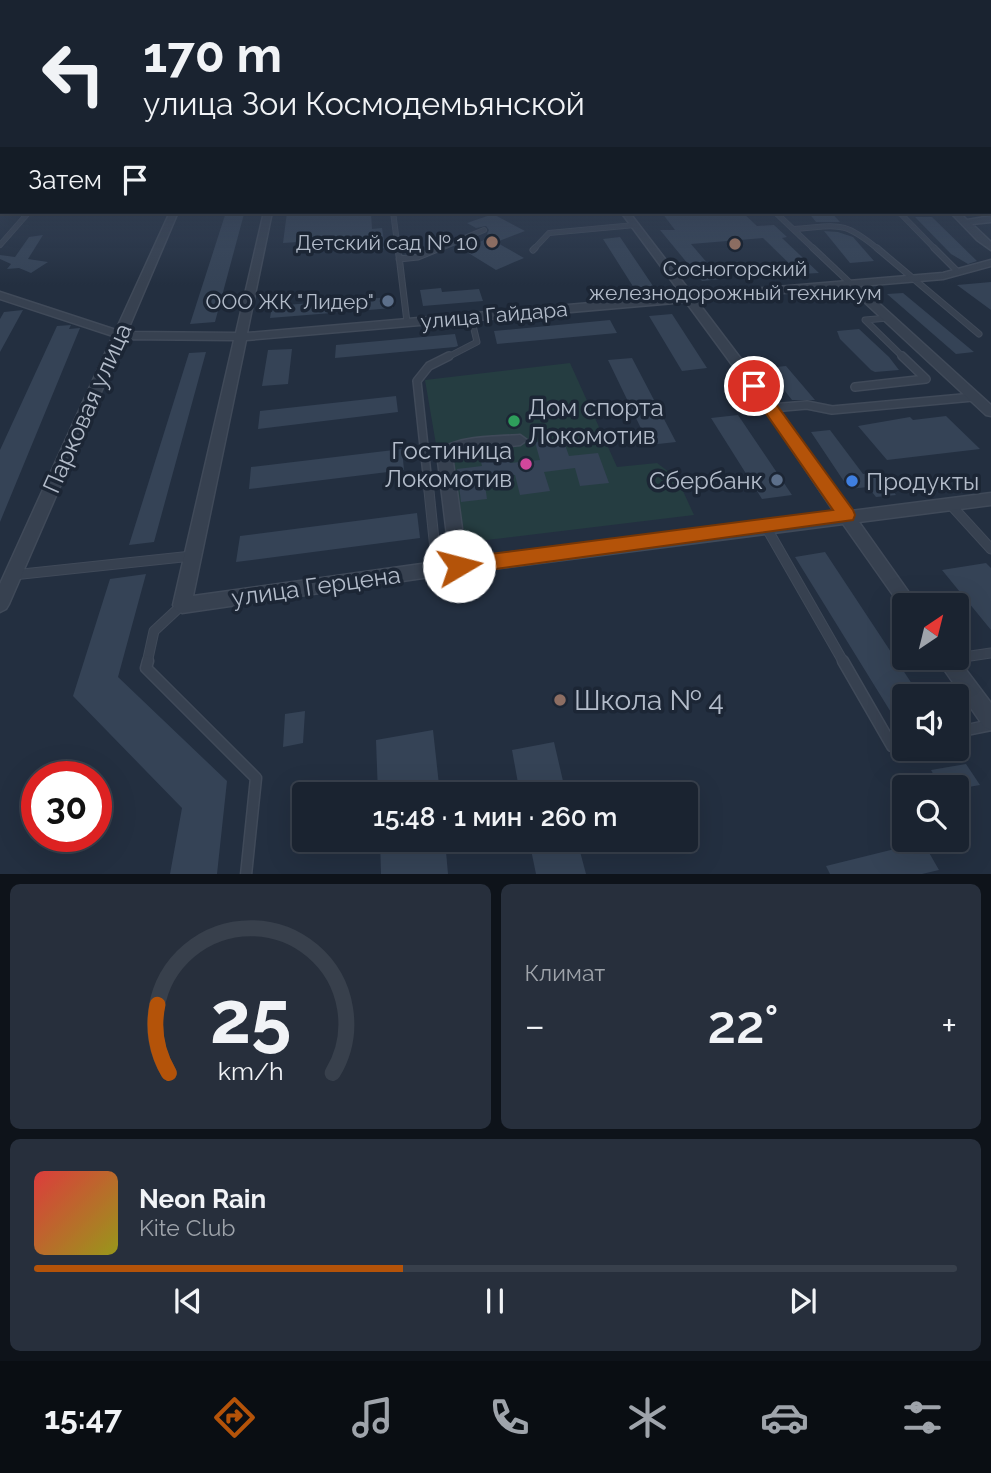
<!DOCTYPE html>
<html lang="ru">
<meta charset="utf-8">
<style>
body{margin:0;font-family:Raleway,sans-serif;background:#272f3c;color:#f1f3f6;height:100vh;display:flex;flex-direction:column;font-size:26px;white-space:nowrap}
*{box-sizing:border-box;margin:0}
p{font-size:23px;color:#9fa4ab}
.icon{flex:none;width:38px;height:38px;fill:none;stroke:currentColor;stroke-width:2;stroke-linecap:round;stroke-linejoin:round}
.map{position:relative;height:874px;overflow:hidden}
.side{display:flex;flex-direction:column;gap:10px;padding:10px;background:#0e131a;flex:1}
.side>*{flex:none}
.hud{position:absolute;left:0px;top:0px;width:992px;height:214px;box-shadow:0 7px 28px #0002,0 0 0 2px #38404c;background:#1a2330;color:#f1f3f6;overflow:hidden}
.needle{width:46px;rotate:35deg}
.tools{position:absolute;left:892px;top:593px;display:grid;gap:14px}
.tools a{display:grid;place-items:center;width:77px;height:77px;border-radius:7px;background:#1a2330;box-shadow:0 7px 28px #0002,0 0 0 2px #38404c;font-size:35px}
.speed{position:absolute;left:21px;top:761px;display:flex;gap:14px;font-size:35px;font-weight:700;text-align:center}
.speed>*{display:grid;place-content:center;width:91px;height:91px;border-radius:50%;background:#1a2330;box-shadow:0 7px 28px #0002,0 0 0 2px #38404c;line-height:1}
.speed .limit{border:10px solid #d22;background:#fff;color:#111}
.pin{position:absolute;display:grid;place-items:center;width:60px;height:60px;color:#fff;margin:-30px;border:4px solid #fff;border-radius:50%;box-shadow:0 2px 7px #0007}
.me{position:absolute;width:77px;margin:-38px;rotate:82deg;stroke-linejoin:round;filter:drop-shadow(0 0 5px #0008)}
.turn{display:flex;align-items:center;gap:24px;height:147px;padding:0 28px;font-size:32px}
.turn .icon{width:91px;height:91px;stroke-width:2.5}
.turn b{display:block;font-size:49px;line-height:60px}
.then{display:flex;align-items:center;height:66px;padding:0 28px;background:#0003;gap:14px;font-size:26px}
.big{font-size:52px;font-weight:600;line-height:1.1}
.side .card{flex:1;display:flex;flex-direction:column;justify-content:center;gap:10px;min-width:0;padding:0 24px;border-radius:10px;background:#272f3c}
.side .dial{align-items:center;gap:0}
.dial svg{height:182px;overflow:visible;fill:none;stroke:#38404c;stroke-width:7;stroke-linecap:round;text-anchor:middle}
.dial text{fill:#f1f3f6;stroke:none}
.song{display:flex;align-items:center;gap:21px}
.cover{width:84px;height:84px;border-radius:10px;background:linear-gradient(135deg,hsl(0 70% 55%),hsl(60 70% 35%))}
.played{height:7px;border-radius:4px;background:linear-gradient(90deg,#b45309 40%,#38404c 40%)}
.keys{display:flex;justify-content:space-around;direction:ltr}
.heat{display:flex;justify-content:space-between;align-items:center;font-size:38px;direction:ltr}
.side .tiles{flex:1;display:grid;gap:10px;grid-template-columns:1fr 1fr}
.card:last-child{grid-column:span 2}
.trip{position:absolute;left:292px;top:782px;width:406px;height:70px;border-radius:7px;background:#1a2330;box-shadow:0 7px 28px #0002,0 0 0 2px #38404c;font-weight:600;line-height:70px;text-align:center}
.dock{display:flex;height:112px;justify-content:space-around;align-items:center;background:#0a0e13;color:#9fa4ab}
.dock .icon{width:49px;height:49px}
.dock .on{color:#b45309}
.dock b{font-size:32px;color:#f1f3f6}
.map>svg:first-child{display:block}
</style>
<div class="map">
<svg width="991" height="875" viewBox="0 0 991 875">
<rect width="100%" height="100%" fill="#232f40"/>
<path fill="#253d41" d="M570 363 617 467 657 463 677 478 694 515 453 544 425 380Z"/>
<path fill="#354356" d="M287 212H371L372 229 382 228 385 248 373 250 371 237 283 243Z
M742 212 757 226 774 225 787 237 782 238 819 273 800 274 763 238 691 244 721 279 702 281 660 230H675L662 213Z
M808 212H831L840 222H816Z
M244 214 215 322 190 324 225 215Z
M493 214 508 222 525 231 499 241 487 234 489 230 486 226 476 228 467 223Z
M915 217H932L977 261 968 264 951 254Z
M824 231 838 232 853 237 874 261 850 263Z
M43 235 28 259 48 262 31 273 19 268 7 269 11 264 0 259V255L15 257 29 237Z
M620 237 653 286 634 288 603 239Z
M489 238 524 258 496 270 462 249Z
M991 282V310L957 285Z
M441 288 442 292 479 289 483 301 423 306 420 290Z
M903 293 974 352 956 354 887 294Z
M392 297 393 308 270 318 272 306Z
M23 310 0 352V319L4 312Z
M672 314 707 368 682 371 649 316Z
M610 320 617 333 497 344 494 331Z
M71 325 69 329 80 328 0 522V450L57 326Z
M859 329 889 357 899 370 875 372 871 370 840 339 837 331Z
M455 334 458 346 455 347 335 358 336 345Z
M292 349 288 384 262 386 268 350Z
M206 352 154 542 129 545 189 353Z
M632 358 676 442 649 445 608 360Z
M786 366 815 400H792L767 368Z
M396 396 398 412 258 429 260 411Z
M738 415 792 495 762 499 711 418Z
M946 416 980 449 887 460 858 426 910 417 913 420Z
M830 430 863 474 878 472 896 495 876 497 868 487 849 489 811 432Z
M563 439 569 456 598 453 609 483 580 486 575 468 544 472 550 491 520 495 515 475 484 478 487 499 461 502 457 469 482 466 479 452 507 449 510 463 540 460 535 442Z
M402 449 404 470 249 489 251 467Z
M417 513 420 538 236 562 240 536Z
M825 552 920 696H905V735L795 557Z
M986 563 991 568V630L942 570Z
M146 574 118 677 227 781 217 874H170L182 808 73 696 110 579Z
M305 711 303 743 283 747 285 714Z
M433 730 440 794H378L376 740Z
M554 742 566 794H520L512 750Z
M966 764 980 785 957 789 941 788 931 770Z
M380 840H445L448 874H381Z
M529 840H577L586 874H536Z
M923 842 939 870 922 874H830L826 866Z"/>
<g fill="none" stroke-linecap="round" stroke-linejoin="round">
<defs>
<path id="lane-far4" d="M393 212 398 250
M775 212 815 250
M895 212 901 214 936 250
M173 213 193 212
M793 229C838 226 842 219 879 250
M0 245 29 212
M436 250 484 230
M533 250 549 233 635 225"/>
<path id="lane-far3" d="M398 248 407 322
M813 248 851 284
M877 248 979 334
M934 248 958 272
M533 250 535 248
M399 259 418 257 440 248
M888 318 865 320 904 358
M446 358 477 342 471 317"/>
<path id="lane-far2" d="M855 387 926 379 902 356
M771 408 807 405 832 410 973 397
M429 493 417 381 429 366 449 356"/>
<path id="lane-far1" d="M429 491 437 569
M950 504 991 549
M766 527 844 663
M13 575 192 556
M957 658 991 653
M147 663 154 631 182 605"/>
<path id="lane" d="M148 661 146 668 256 778 246 875
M843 661 892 746 905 743
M957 732 991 725"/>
<path id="street" d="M170 212H178L127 332 236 333 264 212H272L247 333 682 295 621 212H629L692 294 943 273 991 260V266L943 279 860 286 991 405V416L986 415 848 287 697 301 776 405 851 511 991 493V505L859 522 915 601 918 606H905V612L843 524 437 576 182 613 176 610 173 605 234 340 124 339 9 604 6 609 0 612V584L113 336 0 299V292L116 330ZM686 302 766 411 835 513 466 558 452 455 460 451 520 445 527 440 520 435C497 437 452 435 437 453L450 560 193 596 246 340Z
M950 212H959L967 220 991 216V222L972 224 991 242V250L977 240Z
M936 658H957L991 703V730L984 727Z"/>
</defs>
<use href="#lane-far4" stroke="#404a59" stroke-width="6"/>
<use href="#lane-far3" stroke="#404a59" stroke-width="7"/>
<use href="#lane-far2" stroke="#404a59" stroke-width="10"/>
<use href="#lane-far1" stroke="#404a59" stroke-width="11"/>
<use href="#lane" stroke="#404a59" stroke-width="13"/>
<use href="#street" stroke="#404a59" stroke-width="3"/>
<use href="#lane-far4" stroke="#374150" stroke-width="4.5"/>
<use href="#lane-far3" stroke="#374150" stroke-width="5"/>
<use href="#lane-far2" stroke="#374150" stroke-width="7"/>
<use href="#lane-far1" stroke="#374150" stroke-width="9"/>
<use href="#lane" stroke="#374150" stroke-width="10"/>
<use href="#street" fill="#374150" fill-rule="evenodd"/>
</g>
<linearGradient id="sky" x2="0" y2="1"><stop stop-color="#131a23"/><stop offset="0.57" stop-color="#3f4d64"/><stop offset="1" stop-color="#3f4d64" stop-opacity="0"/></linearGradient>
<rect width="991" height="285" fill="url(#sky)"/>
<path fill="#b45309" stroke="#753606" stroke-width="2" d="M754 381 760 382 853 510 855 515 853 520 459 574 452 572 449 566 452 561 459 558 833 510 747 386Z"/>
<g fill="#8d6e63" stroke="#1c2635" stroke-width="2.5">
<circle cx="492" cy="242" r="7"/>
<circle cx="735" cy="244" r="7"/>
<circle cx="560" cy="700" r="7"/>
</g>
<g fill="#5c6f8a" stroke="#1c2635" stroke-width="2.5">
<circle cx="388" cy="301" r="7"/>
<circle cx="777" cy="480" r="7"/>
</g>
<circle fill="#2e9e5b" stroke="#1c2635" stroke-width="2.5" cx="514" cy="421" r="7"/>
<circle fill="#d1479c" stroke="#1c2635" stroke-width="2.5" cx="526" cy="464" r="7"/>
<circle fill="#3f7fe0" stroke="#1c2635" stroke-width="2.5" cx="852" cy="481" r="7"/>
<g text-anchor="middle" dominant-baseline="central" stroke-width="7" stroke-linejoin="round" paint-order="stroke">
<g font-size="21" fill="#b3bcca" stroke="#1c2635" text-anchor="end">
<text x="478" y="242">Детский сад № 10</text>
<text x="735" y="268" text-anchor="middle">Сосногорский<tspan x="735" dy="24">железнодорожный техникум</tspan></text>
<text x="374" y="301">ООО ЖК "Лидер"</text>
</g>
<g font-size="21" fill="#b3bcca" stroke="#1c2635">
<text transform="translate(494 315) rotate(-5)">улица Гайдара</text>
</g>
<g font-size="24" fill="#b3bcca" stroke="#1c2635" text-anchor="start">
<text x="528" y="407">Дом спорта<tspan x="528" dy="28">Локомотив</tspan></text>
<text x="512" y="450" text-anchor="end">Гостиница<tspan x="512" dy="28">Локомотив</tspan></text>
<text x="763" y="480" text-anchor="end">Сбербанк</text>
<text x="866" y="481">Продукты</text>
</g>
<g font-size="24" fill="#b3bcca" stroke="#1c2635">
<text transform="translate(87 408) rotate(-66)">Парковая улица</text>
<text transform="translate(316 586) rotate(-8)">улица Герцена</text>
</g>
<g font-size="28" fill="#b3bcca" stroke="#1c2635" text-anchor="start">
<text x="574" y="700">Школа № 4</text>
</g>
</g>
</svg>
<div class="tools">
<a><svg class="needle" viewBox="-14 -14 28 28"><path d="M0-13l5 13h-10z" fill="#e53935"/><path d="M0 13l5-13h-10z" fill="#9fa4ab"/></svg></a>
<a><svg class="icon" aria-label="sound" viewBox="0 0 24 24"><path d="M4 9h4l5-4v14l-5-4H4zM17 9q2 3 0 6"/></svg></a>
<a><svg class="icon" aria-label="search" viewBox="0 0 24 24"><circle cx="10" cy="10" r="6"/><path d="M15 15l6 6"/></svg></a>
</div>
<div class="speed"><div class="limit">30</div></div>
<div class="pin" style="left:754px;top:386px;background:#d93025"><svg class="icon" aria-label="arrive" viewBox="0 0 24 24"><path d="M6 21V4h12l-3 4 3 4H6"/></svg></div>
<svg class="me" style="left:459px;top:566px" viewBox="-20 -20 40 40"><circle r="19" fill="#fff"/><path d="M0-13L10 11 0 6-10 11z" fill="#b45309"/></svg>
<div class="trip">15:48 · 1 мин · 260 m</div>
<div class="hud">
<div class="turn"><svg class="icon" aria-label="left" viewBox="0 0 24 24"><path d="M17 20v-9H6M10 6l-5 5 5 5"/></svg><div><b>170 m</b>улица Зои Космодемьянской</div></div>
<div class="then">Затем<svg class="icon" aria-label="arrive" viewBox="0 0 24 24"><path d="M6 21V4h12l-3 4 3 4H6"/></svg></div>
</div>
</div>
<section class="side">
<div class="tiles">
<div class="card dial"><svg viewBox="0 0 100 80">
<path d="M14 69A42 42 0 1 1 86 69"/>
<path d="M14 69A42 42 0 0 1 9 39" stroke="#b45309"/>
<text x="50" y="56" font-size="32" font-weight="700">25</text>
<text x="50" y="72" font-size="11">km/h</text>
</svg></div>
<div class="card"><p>Климат</p>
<div class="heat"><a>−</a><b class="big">22°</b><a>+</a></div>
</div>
<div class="card">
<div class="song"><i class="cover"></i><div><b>Neon Rain</b><p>Kite Club</p></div></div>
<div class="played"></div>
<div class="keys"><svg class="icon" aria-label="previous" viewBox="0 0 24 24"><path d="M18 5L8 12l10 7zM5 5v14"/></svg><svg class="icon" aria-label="pause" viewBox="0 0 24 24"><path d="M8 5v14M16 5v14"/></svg><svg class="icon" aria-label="next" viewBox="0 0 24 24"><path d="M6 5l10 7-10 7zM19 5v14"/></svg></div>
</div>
</div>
</section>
<nav class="dock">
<b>15:47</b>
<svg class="icon on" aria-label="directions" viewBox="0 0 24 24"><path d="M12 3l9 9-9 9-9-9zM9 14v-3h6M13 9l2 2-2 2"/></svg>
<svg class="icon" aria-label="music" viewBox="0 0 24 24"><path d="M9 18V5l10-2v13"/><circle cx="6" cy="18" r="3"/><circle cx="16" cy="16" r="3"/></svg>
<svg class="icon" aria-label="phone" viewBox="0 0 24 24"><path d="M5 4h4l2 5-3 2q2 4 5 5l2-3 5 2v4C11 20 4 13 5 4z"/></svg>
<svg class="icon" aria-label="climate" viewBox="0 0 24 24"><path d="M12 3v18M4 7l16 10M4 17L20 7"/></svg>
<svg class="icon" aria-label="car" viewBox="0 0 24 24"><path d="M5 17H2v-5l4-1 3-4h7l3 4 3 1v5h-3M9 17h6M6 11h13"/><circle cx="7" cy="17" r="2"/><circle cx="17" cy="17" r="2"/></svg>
<svg class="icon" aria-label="filters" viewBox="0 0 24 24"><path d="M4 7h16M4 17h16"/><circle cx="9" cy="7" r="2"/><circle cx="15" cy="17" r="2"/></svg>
</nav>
